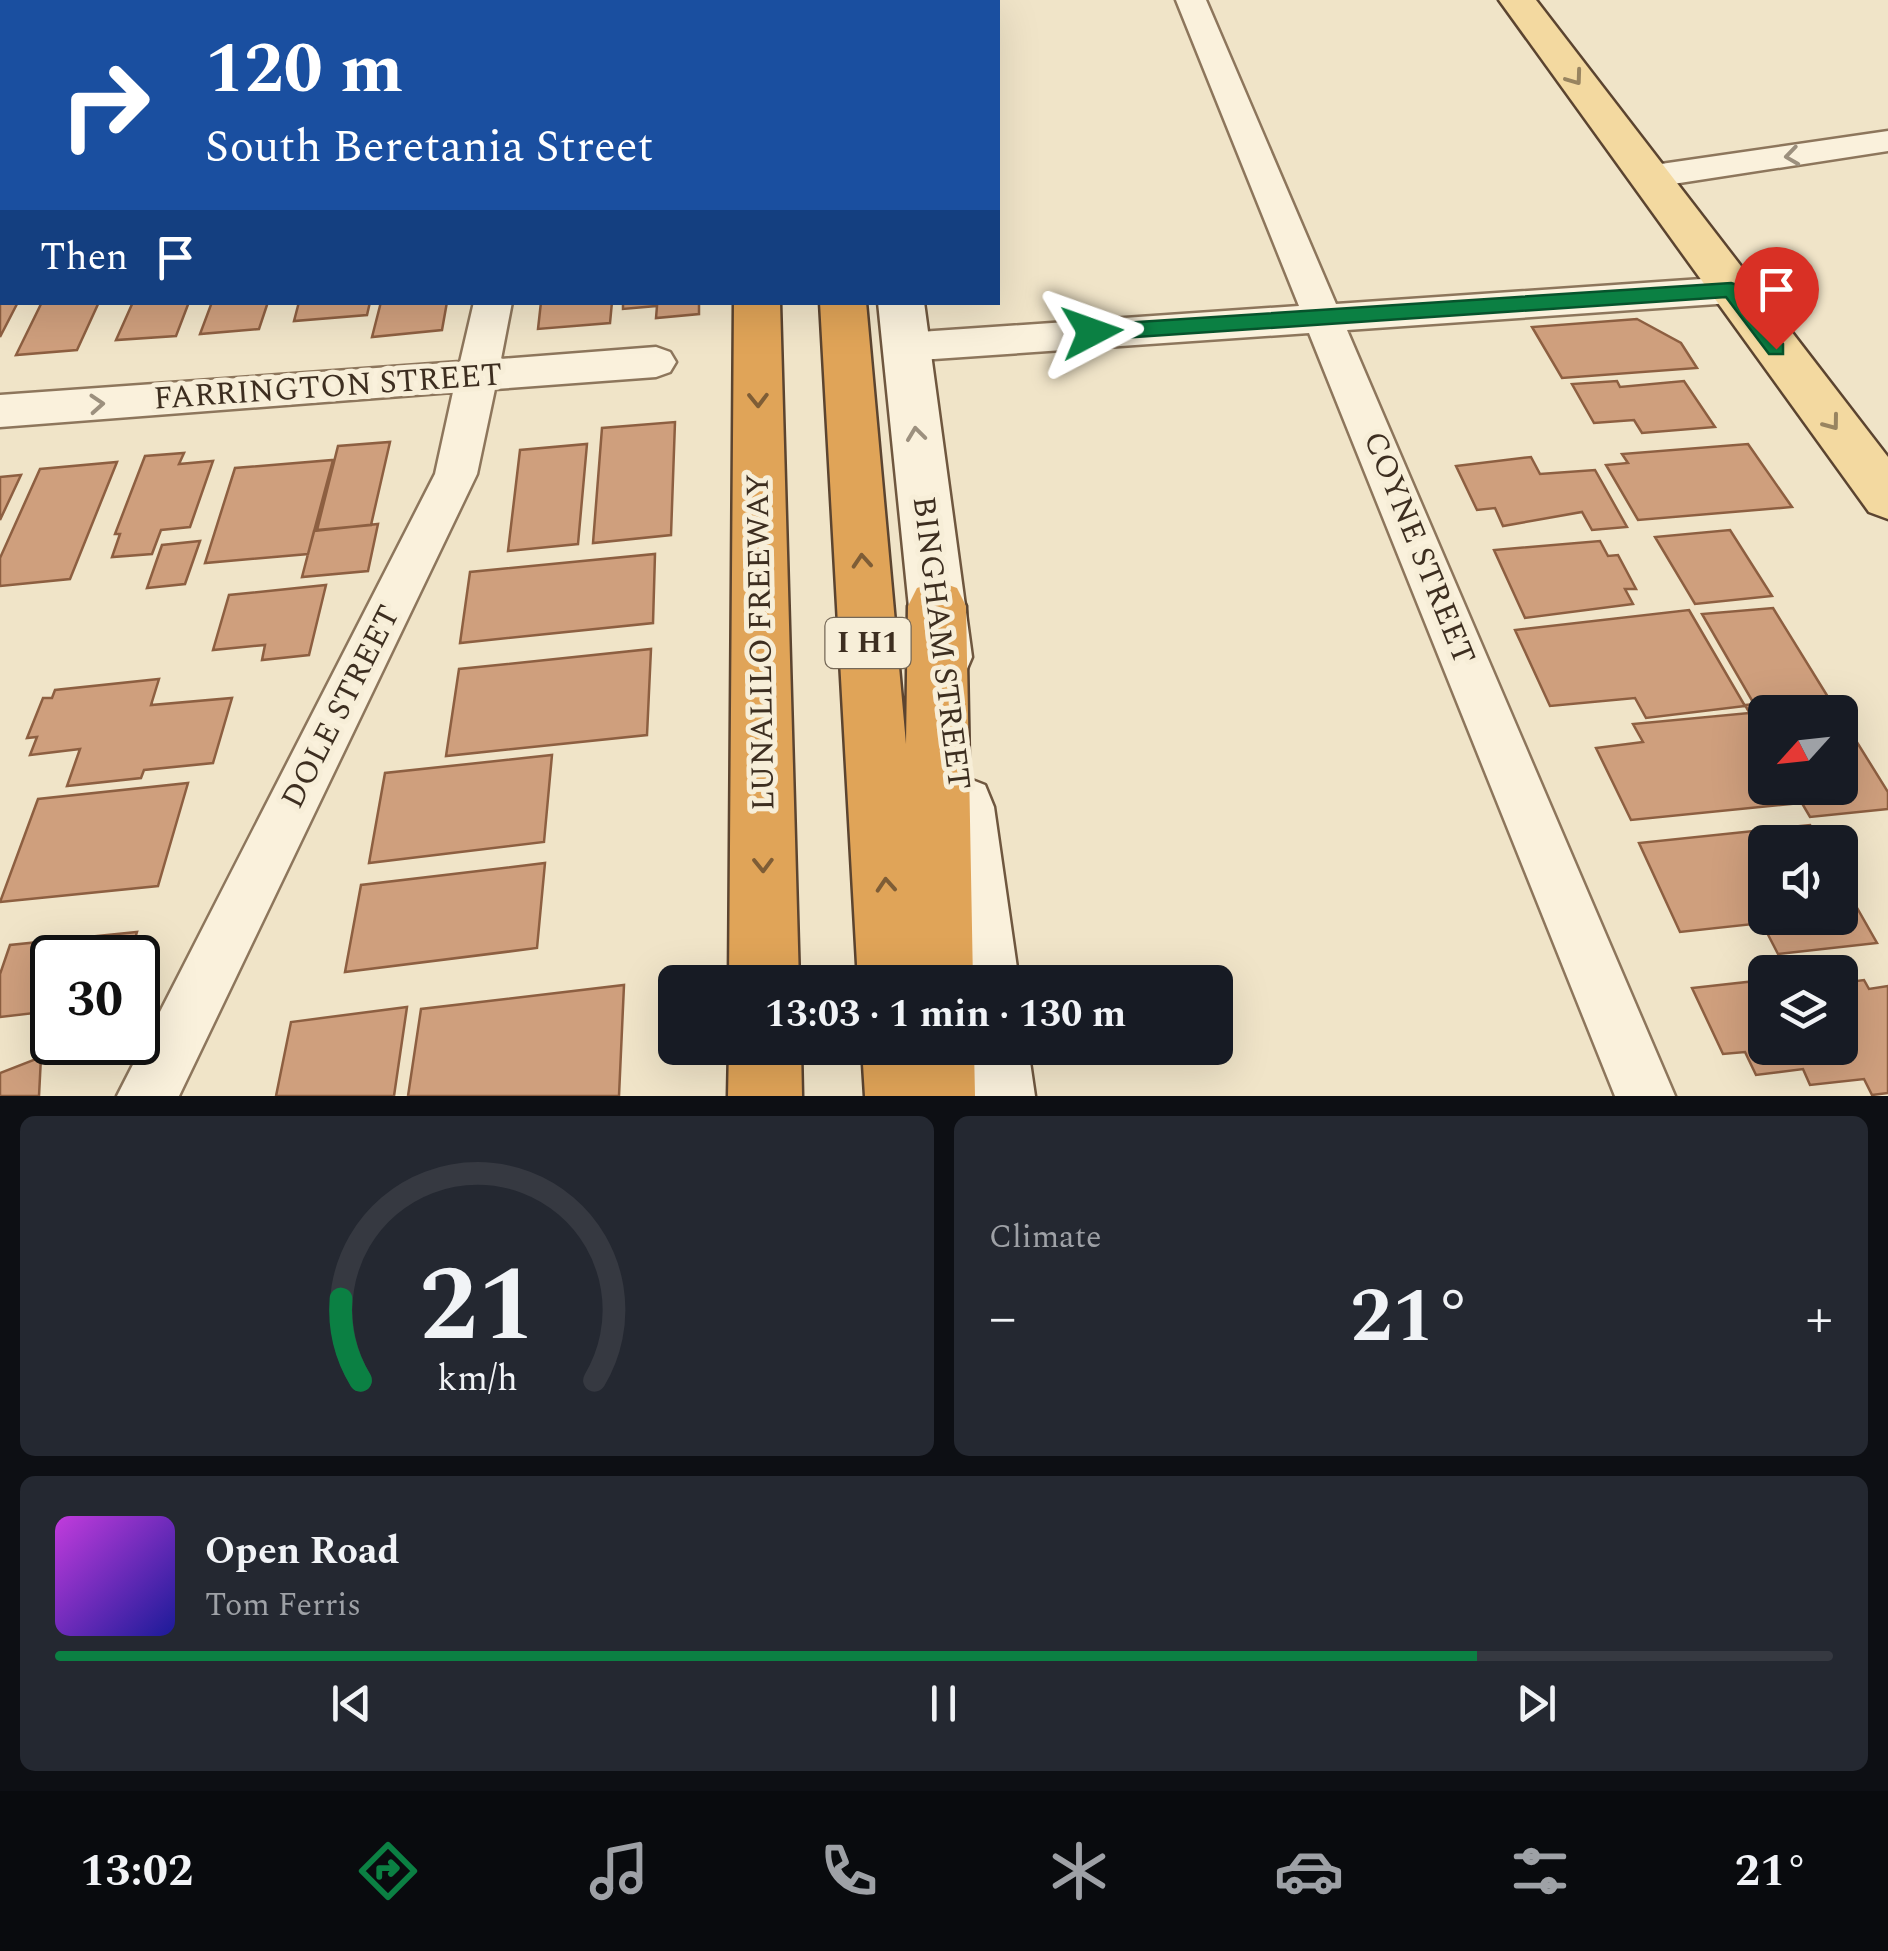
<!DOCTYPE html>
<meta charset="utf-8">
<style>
body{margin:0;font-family:Spectral,serif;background:#242831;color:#f1f3f6;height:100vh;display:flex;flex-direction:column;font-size:38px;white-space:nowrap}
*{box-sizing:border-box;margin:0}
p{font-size:32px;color:#9ea1a6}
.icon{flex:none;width:55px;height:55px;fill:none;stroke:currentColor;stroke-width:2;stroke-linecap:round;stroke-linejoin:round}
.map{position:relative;height:1096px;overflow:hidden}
.sheet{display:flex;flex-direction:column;gap:20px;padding:20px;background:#0d0f14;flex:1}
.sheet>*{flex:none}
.guide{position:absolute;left:0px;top:0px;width:1000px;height:305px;box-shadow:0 10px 40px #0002;background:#1a4fa0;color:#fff;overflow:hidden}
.needle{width:65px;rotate:243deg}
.buttons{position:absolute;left:1748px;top:695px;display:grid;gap:20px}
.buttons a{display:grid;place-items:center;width:110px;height:110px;border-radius:15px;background:#171b24;box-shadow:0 10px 40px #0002;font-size:50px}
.speed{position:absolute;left:30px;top:935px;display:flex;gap:20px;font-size:50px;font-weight:700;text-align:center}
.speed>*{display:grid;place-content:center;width:130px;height:130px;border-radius:50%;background:#171b24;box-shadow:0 10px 40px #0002;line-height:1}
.speed .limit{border:5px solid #111;border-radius:15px;background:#fff;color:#111}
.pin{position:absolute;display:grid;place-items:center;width:85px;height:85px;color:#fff;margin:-102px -42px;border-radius:50% 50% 50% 0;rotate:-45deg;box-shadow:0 0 10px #0007}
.pin .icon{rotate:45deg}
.me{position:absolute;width:110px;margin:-55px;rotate:86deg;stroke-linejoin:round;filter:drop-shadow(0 0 8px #0008)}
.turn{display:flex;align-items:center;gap:35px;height:210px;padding:0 40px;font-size:45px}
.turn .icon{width:130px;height:130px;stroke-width:2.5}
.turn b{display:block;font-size:70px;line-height:85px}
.then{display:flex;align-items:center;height:95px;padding:0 40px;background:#0003;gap:20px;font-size:38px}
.big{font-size:75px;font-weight:700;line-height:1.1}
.sheet .widget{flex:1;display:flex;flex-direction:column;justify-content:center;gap:15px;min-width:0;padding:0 35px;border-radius:15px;background:#242831}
.sheet .dial{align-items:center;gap:0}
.dial svg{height:260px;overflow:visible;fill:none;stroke:#363941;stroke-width:7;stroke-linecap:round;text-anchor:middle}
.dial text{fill:#f1f3f6;stroke:none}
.song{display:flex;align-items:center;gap:30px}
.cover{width:120px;height:120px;border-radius:15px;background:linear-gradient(135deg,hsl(290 70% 55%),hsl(240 70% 35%))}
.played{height:10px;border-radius:5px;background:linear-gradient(90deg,#0b8043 80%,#363941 80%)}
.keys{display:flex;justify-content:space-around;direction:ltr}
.heat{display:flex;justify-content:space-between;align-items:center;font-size:55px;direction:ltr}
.sheet .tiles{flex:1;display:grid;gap:20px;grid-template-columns:1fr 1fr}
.widget:last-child{grid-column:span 2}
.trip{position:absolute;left:658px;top:965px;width:575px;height:100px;border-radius:15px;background:#171b24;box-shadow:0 10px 40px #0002;font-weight:700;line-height:100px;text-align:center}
.tab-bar{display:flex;height:160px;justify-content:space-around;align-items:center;background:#090b0e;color:#9ea1a6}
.tab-bar .icon{width:70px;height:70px}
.tab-bar .selected{color:#0b8043}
.tab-bar b{font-size:45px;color:#f1f3f6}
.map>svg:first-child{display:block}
</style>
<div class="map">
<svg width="1888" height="1096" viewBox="0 0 1888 1096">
<rect width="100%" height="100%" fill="#f0e4c8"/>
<path fill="#cf9f7d" stroke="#8d5f41" stroke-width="2.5" d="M0 280 2 302H18L0 337Z
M42 302H99L77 350 16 355Z
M133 302H189L176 336 116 340Z
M212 302H268L259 329 200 334Z
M299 302H370L367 315 294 321Z
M381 302H447L442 330 372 337Z
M541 302H612L610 323 538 329Z
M623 302H699V314L656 318 657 306 623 309Z
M1637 319 1681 343 1697 368 1562 378 1532 327Z
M1617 381 1620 387 1684 381 1715 427 1642 433 1634 420 1594 423 1572 384Z
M675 422 671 535 593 543 602 428Z
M390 442 371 525 317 530 338 446Z
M587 444 578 544 508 551 520 450Z
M1748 444 1792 507 1638 520 1606 465 1628 463 1622 454Z
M184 453 179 464 213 461 190 527 161 530 152 554 112 557 120 534H115L145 456Z
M1531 457 1540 474 1595 470 1627 527 1592 530 1582 512 1503 526 1495 508 1477 510 1456 466Z
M333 460 308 554 205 563 235 468Z
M117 462 70 579 0 586V558L40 469Z
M21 475 0 520V477Z
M378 524 368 571 302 577 314 531Z
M1730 530 1772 596 1695 604 1655 537Z
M200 541 185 584 147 588 162 545Z
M1600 541 1608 556 1618 555 1636 589H1625L1633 604 1525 618 1494 550Z
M655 554 653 623 460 643 470 572Z
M326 585 309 655 262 660 265 645 213 650 229 595Z
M1773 608 1828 697 1754 704 1702 614Z
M1689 610 1745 706 1646 718 1635 698 1550 706 1515 630Z
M651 649 647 735 446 756 459 669Z
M159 679 151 705 232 698 213 763 144 770 141 778 67 786 80 749 30 755 37 737 27 738 43 698H52L55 690Z
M1828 697 1838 712H1765V740L1745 705Z
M1749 713 1765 740V788H1793L1801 803 1631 820 1596 748 1643 742 1633 724Z
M1840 715 1888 792V809L1810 817 1793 788H1840Z
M552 755 544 842 369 863 385 773Z
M188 783 158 886 0 902 38 799Z
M1810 825 1820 842H1765V918H1840V878L1877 943 1778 954 1762 923 1680 932 1639 843Z
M545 863 537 948 345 972 361 885Z
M137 932 129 958H52V1011L0 1017V974L10 945Z
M1765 980V1048H1840V983L1864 980 1869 989 1888 986V1093L1872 1095 1864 1079 1810 1085 1803 1069 1756 1075 1745 1052 1723 1054 1692 988Z
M624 985 619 1096H408L421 1009Z
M407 1007 394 1096H276L291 1022Z
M41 1057 39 1096H0V1073Z"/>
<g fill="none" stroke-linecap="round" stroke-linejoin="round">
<defs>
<path id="lane" d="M0 25 2 26V36L0 35Z"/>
<path id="street" d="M1176 0H1206L1336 304 1731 277 1744 281 1750 290 1744 299 1731 303 1347 330 1675 1096H1615L1309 333 905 361 891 357 885 347 891 337 905 333 1299 306Z
M1888 131V151L1647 188 1635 185 1630 177 1635 169 1647 166Z
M474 302H512L501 359 656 347 670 352 676 362 670 372 656 377 495 389 477 474 179 1096H117L435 474 453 392 0 427V395L460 362Z"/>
<path id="secondary" d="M852 0H888V2H852Z
M2 169V197L0 198V170Z
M878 302H924L972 657 964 676 943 683 922 676 914 657Z
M962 776 985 785 994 807 1019 982H949L930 807 939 785Z
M956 1048H1028L1035 1096H961Z"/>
<path id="primary" d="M1499 0H1536L1888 457V519L1869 512Z"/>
<path id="highway" d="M736 0H772V2H736Z
M806 0H842V2H806Z
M734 302H780L799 982H729Z
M820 302H866L906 744 908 606 917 588 937 581 957 588 966 606 973 982H858Z
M729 1048H801L802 1096H728Z
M862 1048H974L975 1096H865Z"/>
</defs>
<use href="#lane" stroke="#8d765c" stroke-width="6"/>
<use href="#street" stroke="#8d765c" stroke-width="5"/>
<use href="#secondary" stroke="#6f573f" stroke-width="5"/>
<use href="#primary" stroke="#5b4430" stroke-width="5"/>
<use href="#highway" stroke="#5b4430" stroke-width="5"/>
<use href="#lane" fill="#faf1dc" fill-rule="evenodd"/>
<use href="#street" fill="#faf1dc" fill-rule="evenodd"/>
<use href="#secondary" fill="#faf1dc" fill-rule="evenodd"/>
<use href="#primary" fill="#f3d9a0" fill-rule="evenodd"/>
<use href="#highway" fill="#e0a458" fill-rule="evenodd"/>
</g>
<defs><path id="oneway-chevron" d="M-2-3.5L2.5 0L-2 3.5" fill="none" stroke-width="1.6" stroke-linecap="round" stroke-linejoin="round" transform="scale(2.5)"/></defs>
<g stroke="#988460">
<use href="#oneway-chevron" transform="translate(1575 78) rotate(54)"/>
<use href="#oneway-chevron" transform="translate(1832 423) rotate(53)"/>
</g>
<g stroke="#9c907e">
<use href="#oneway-chevron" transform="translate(1792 156) rotate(172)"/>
<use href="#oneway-chevron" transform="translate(97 404) rotate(-4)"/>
<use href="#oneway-chevron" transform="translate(916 434) rotate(-97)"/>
</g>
<g stroke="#7e5d36">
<use href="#oneway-chevron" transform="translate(758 400) rotate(89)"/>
<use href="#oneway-chevron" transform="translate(862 561) rotate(-94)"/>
<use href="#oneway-chevron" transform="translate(763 865) rotate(89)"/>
<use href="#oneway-chevron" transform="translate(886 885) rotate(-94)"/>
</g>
<path fill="#0b8043" stroke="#07532c" stroke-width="2.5" d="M1731 283 1738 285 1783 344V354H1769L1726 297 1092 340 1082 332 1092 325Z"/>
<g text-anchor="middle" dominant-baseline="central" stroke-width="10" stroke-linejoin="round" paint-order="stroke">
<rect fill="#f7eed8" stroke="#756857" stroke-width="2.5" x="825.5" y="618" width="85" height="50" rx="8"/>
<g font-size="30" font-weight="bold" fill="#3d2e20">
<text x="868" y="643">I H1</text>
</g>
<g font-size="32" fill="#3d2e20" stroke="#f7eed8">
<text transform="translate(328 387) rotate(-4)">FARRINGTON STREET</text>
<text transform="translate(1419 548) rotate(68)">COYNE STREET</text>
<text transform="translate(761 642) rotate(-91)">LUNALILO FREEWAY</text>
<text transform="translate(941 643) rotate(83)">BINGHAM STREET</text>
<text transform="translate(341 707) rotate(-63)">DOLE STREET</text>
</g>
</g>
</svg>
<div class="buttons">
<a><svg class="needle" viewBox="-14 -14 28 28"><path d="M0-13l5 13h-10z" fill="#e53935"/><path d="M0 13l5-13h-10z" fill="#9ea1a6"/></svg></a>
<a><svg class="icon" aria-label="sound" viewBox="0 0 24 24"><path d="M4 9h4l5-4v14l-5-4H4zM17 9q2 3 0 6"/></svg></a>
<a><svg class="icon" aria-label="layers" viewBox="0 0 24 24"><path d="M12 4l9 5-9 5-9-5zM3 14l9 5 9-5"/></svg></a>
</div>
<div class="speed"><div class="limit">30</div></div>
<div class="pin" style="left:1776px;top:349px;background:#d93025"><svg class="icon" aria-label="arrive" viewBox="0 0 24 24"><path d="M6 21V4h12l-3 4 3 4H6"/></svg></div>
<svg class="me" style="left:1092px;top:332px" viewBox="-20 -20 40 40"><path d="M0-17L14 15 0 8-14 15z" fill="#0b8043" stroke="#fff" stroke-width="4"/></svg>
<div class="trip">13:03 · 1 min · 130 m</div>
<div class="guide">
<div class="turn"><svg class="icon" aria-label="right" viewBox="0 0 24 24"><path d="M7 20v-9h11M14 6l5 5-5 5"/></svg><div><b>120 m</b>South Beretania Street</div></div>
<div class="then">Then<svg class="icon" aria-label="arrive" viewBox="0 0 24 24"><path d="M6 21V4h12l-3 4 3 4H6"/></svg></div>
</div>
</div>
<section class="sheet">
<div class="tiles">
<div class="widget dial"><svg viewBox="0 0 100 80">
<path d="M14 69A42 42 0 1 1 86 69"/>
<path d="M14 69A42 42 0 0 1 8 44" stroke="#0b8043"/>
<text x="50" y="56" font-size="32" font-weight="700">21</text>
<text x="50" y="72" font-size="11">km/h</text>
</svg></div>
<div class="widget"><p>Climate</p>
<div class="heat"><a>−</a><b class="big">21°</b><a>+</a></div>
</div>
<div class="widget">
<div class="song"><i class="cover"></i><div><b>Open Road</b><p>Tom Ferris</p></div></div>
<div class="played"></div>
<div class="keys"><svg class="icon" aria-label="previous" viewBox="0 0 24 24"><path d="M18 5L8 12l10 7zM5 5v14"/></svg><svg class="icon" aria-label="pause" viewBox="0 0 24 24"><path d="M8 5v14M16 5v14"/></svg><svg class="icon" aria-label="next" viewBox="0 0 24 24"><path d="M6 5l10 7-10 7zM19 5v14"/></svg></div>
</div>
</div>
</section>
<nav class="tab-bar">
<b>13:02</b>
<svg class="icon selected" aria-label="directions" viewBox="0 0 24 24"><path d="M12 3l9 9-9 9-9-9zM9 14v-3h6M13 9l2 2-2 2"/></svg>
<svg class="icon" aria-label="music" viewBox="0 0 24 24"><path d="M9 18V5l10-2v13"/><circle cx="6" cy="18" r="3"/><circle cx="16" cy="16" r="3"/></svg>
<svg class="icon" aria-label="phone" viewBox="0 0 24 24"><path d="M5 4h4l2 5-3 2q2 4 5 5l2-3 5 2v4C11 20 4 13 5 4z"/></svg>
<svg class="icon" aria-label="climate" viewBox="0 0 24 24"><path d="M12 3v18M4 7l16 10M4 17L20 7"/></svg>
<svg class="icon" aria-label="car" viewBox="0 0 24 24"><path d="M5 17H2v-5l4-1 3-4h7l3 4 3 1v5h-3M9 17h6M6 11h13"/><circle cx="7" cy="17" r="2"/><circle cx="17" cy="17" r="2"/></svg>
<svg class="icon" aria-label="filters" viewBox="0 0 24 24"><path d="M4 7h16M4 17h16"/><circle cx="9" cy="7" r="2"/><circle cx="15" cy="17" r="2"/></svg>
<b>21°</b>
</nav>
